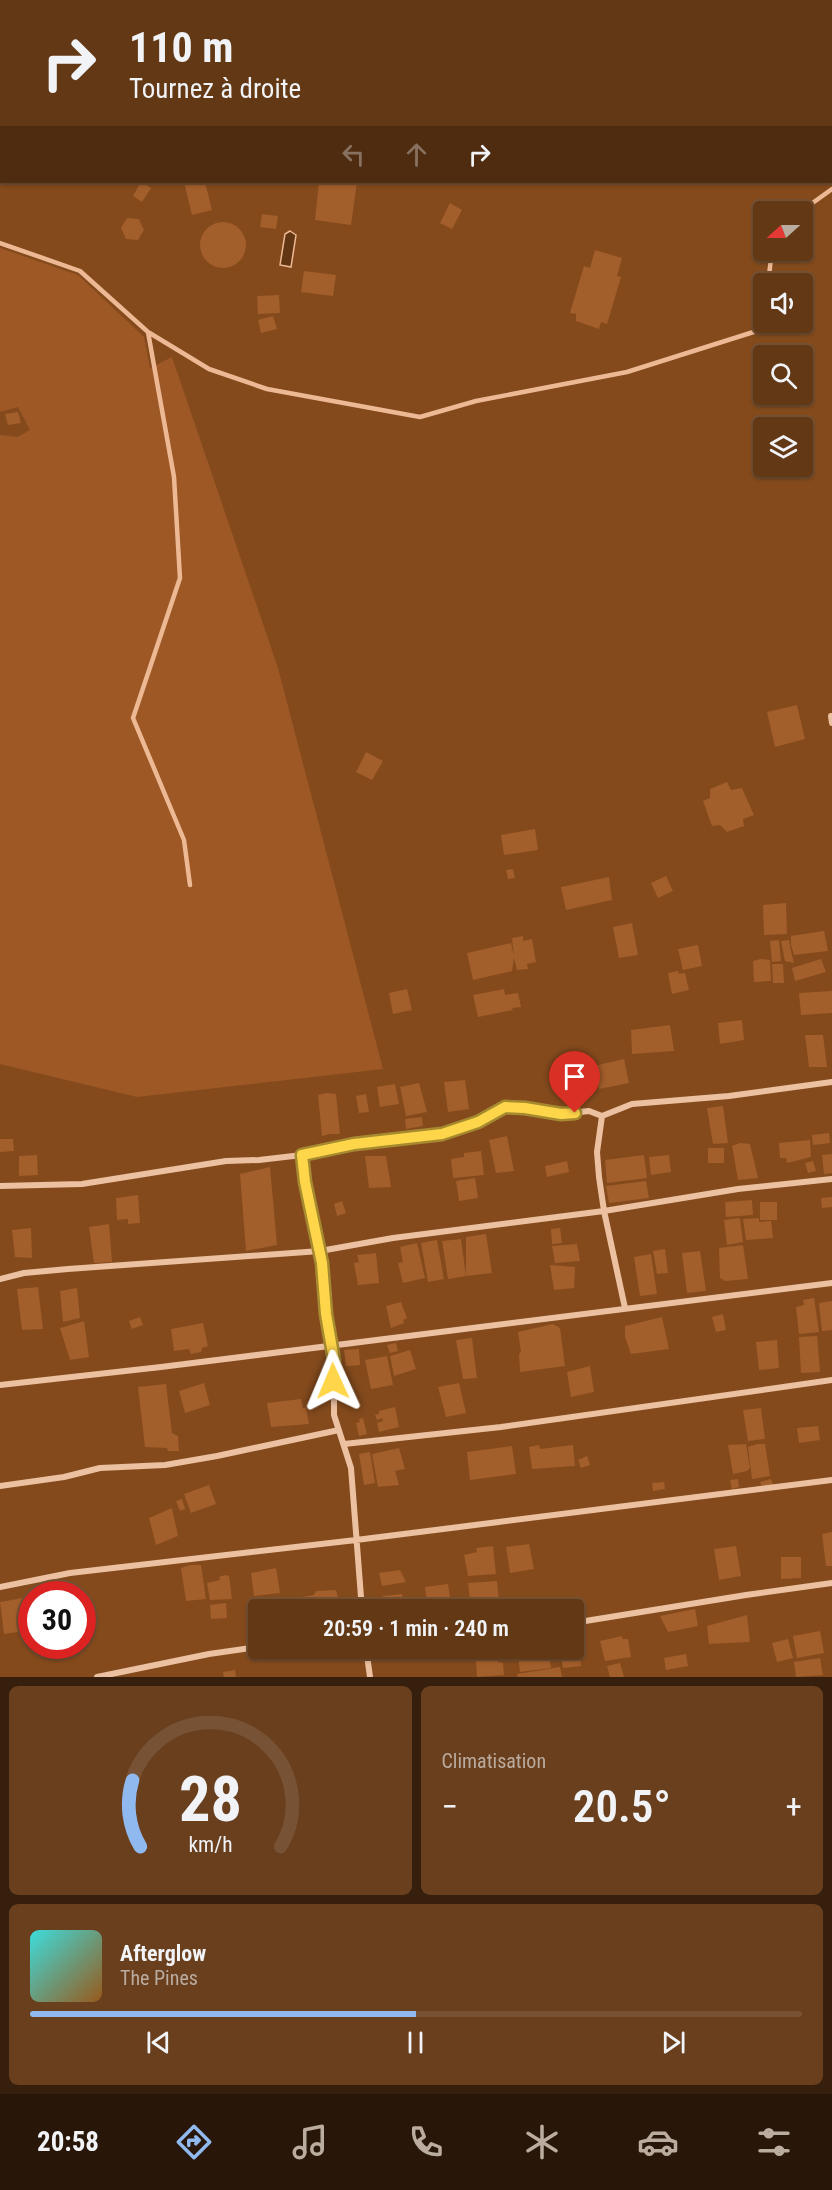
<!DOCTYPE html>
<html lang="fr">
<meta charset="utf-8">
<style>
body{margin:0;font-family:"Roboto Condensed",sans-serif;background:#693f1e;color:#f1f3f6;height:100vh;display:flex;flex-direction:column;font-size:22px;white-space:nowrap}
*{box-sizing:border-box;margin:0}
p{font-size:20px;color:#bbaca0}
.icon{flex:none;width:33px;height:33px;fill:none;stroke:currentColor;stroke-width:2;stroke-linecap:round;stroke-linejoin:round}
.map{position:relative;height:1677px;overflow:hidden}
.panel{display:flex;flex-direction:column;gap:9px;padding:9px;background:#361f0c;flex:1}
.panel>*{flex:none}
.banner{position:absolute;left:0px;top:0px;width:832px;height:183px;box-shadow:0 2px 4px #0004,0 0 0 2px #775234;background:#633815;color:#f1f3f6;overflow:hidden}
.needle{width:39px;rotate:249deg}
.tools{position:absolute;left:753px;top:201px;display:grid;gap:12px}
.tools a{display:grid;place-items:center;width:60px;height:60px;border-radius:6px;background:#633815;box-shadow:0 2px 4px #0004,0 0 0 2px #775234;font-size:30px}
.speed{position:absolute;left:18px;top:1581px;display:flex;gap:12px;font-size:30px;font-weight:700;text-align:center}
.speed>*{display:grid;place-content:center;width:78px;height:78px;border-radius:50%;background:#633815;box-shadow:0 2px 4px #0004,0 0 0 2px #775234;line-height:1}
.speed .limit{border:9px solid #d22;background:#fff;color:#111}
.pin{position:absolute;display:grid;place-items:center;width:51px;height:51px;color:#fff;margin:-62px -26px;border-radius:50% 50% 50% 0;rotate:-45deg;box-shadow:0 0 6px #0007}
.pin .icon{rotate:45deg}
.me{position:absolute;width:66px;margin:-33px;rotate:359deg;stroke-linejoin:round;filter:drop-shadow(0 0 4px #0008)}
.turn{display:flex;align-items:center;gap:21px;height:126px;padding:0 30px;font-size:27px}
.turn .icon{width:78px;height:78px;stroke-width:2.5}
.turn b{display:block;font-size:42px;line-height:51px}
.lanes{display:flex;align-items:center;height:57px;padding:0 30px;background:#0003;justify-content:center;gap:30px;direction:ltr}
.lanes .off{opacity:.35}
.big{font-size:45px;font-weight:600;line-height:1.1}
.panel .tile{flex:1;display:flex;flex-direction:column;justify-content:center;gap:9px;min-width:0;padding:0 21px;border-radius:9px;background:#693f1e}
.panel .dial{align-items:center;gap:0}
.dial svg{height:156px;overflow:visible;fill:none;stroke:#775234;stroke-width:7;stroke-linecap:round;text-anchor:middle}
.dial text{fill:#f1f3f6;stroke:none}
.song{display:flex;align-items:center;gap:18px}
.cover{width:72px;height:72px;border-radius:9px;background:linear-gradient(135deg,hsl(180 70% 55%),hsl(30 70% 35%))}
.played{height:6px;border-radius:3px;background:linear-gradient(90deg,#90b9f0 50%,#775234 50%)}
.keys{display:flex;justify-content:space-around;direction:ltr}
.heat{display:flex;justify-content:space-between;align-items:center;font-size:33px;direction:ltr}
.panel .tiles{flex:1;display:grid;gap:9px;grid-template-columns:1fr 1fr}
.tile:last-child{grid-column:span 2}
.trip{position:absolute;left:248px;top:1599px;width:336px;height:60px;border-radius:6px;background:#633815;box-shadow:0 2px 4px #0004,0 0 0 2px #775234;font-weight:600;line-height:60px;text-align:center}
.tabs{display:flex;height:96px;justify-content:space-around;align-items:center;background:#281608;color:#bbaca0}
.tabs .icon{width:42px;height:42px}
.tabs .current{color:#90b9f0}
.tabs b{font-size:27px;color:#f1f3f6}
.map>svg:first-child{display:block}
</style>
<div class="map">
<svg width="832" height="1677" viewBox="0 0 832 1677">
<rect width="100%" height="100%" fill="#844a1c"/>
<path fill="#9d5825" d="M0 248 78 275 144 337 150 368 172 357 278 668 383 1069 137 1097 0 1064V435L17 437 30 430 18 407 0 412Z"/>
<path fill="#623612" stroke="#edb995" stroke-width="1.5" d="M290 231 296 235 291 267 280 265 285 234Z"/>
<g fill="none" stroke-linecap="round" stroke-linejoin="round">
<path stroke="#edb995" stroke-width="4.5" d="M800 212 832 189
M0 243 80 271 148 332
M768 284 772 250
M190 885 184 840 133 718 180 578 174 477 148 332 209 369 267 389 420 417 476 401 627 372 763 329 764 322"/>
</g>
<path fill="#a25e2b" d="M141 182 151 188 142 202 133 196Z
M184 182H205L212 210 192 215Z
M319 182H357L351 225 315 220Z
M450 203 462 210 452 229 440 223Z
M262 214 278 216 276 229 260 227Z
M127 218 139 219 144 230 138 240 126 239 121 228Z
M200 245a23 23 0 1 1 46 0a23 23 0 1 1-46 0Z
M595 250 622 258 617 276 621 277 607 324 601 322 599 329 576 321V314L570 313 584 266 590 268Z
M304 271 336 275 333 296 301 292Z
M279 295 280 313 258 314 257 296Z
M273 316 277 329 261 333 258 320Z
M18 412 21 423 8 425 5 414Z
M797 705 805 739 775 747 767 712Z
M366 752 383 761 372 780 356 772Z
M727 782 731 790 742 788 754 815 743 819 744 826 727 832 720 825 712 826 703 801 710 798V789Z
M535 829 538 850 504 855 501 835Z
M513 869 515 878 508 879 506 870Z
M666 876 673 891 658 898 651 883Z
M609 877 612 900 566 910 561 887Z
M786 903 787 934 764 935 763 905Z
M632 923 638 955 619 958 613 927Z
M824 931 828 951 794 955 791 945V936Z
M523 936V941L532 939 536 962 527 964 528 969 517 970 514 958 512 971 473 980 467 953 511 943 514 957 512 938Z
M779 940 781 961 772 962 770 941Z
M789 940 791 951 794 963 785 961 781 941Z
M698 945 702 966 683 970 678 949Z
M761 959 770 960 771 981 754 982 753 961Z
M821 959 826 972 795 981 792 968Z
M772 964H783L784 983H773Z
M678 971 679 974 685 973 689 990 672 994 668 973Z
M407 989 412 1010 393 1014 389 993Z
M504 989 505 995 518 993 521 1007 512 1008 513 1010 478 1017 473 995Z
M832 991V1013L801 1015 799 993Z
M742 1020 744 1040 720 1044 718 1023Z
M670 1025 674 1051 632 1054 631 1030Z
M805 1035H823L827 1067H809Z
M624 1059 629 1083 599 1089 594 1066Z
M465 1080 469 1109 448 1112 444 1082Z
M419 1083 427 1112 406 1116 400 1087Z
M395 1084 399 1104 380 1107 377 1087Z
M326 1093 336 1094 340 1134H330L322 1136 318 1095Z
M366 1094 369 1112 359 1113 356 1096Z
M723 1106 728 1143 713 1144 707 1108Z
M422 1117 423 1126 406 1129 405 1119Z
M829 1133 830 1143 813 1145 812 1135Z
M507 1136 514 1171 496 1173 489 1140Z
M0 1139H13L14 1151 0 1152Z
M810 1140 811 1157 787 1163 786 1158H780L779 1143Z
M740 1143 750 1144 758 1178 738 1180 732 1146Z
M708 1148H724V1163H708Z
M481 1151 484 1175 453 1178 451 1159 464 1157V1153Z
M832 1154V1173L824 1174 822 1155Z
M37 1155 38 1175 19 1176V1156Z
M644 1155 647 1178 607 1183 605 1160Z
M669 1155 671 1172 651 1175 649 1157Z
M365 1156H386L391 1187 369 1188Z
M567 1161 569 1172 547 1177 545 1166Z
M813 1161 816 1171 808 1173 805 1163Z
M270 1167 277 1245 246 1251 240 1174Z
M475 1178 478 1198 459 1201 456 1181Z
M646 1181 649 1198 609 1203 606 1186Z
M138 1195 140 1223 128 1224V1219L117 1220 116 1198Z
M832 1197V1207L822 1208 821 1198Z
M752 1200 753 1215 726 1217 725 1202Z
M342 1201 346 1213 337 1216 334 1204Z
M760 1202H777V1220H760Z
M740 1218 743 1242 727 1245 724 1220Z
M759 1218V1222L771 1221 773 1238 746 1240 743 1219Z
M109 1224 112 1262 94 1263 89 1227Z
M31 1228 32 1258 15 1257 12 1230Z
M560 1228 562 1243 552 1244 551 1229Z
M486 1234 492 1273 466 1276V1237Z
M461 1239 466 1276 448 1279 442 1241Z
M437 1240 444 1279 428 1282 421 1243Z
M417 1243 425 1278 403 1283 398 1263 403 1262 400 1247Z
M577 1244 580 1261 555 1263 552 1246Z
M743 1245 748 1279 725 1281 720 1278 719 1248Z
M665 1249 668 1273 657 1274 653 1251Z
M700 1251 706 1291 687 1293 682 1253Z
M376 1253 379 1283 358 1285 354 1263 359 1262 357 1255Z
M651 1254 657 1294 640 1296 634 1257Z
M550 1265 575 1267 574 1288 554 1290Z
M38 1287 43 1329 22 1330 17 1289Z
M77 1288 80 1318 63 1322 60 1291Z
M814 1298 819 1332 799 1334 796 1307 804 1305 803 1300Z
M832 1301V1330L822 1331 819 1303Z
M401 1302 407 1318 403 1320 404 1323 391 1328 386 1306Z
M723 1314 726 1330 716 1332 712 1317Z
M140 1317 143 1325 132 1329 129 1321Z
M662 1317 669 1349 631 1354 625 1337V1326Z
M84 1321 89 1357 70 1360 60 1328Z
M203 1323 208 1346 202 1348 201 1352 191 1354 189 1349 174 1351 171 1329Z
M553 1324 560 1328 565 1366 520 1372 519 1354 521 1352 518 1332Z
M817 1336 820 1372 801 1373 799 1337Z
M472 1338 477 1378 463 1379 456 1340Z
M777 1340 779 1368 759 1370 756 1342Z
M396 1343 398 1351 390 1353 387 1345Z
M359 1349 360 1365 346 1366 344 1350Z
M410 1350 416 1369 394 1376 390 1356Z
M387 1356 393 1385 371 1389 365 1360Z
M590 1366 594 1392 571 1397 567 1372Z
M204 1383 210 1405 185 1413 179 1391Z
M459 1383 466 1413 446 1417 438 1387Z
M166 1384 172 1433 178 1436 179 1451H168L167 1448 145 1447 138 1387Z
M301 1399 303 1408H306L309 1424 271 1427 267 1403Z
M395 1407 399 1427 379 1432 377 1423 383 1421 382 1418 377 1420 375 1415 379 1414V1411Z
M761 1408 765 1439 748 1441 743 1410Z
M363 1418 367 1434 359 1436 356 1423 360 1422 359 1419Z
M818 1426 820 1440 799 1443 797 1428Z
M746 1444 750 1468 747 1471 733 1474 728 1445Z
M757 1444H765L770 1476 752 1479 748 1447Z
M539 1445 540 1449 573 1445 575 1466 532 1469 529 1447Z
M512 1446 516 1474 470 1480 467 1452Z
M399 1448 405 1469 395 1471 399 1485 378 1487 372 1454Z
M370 1452 375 1483 364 1485 359 1454Z
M587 1456 590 1465 581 1468 578 1460Z
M738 1479 739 1487 732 1489 730 1480Z
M771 1479 773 1485 762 1488 760 1482Z
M664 1482 665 1489 653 1491 652 1483Z
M209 1485 216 1504 191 1513 184 1494Z
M182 1499 185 1509 180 1511 176 1501Z
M172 1508 178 1536 156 1545 149 1518Z
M832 1532V1566H826L822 1534Z
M529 1544 534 1569 510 1573 506 1547Z
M493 1546 496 1574 468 1576 464 1555 477 1552 476 1548Z
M736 1546 741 1576 719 1580 714 1549Z
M781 1557H801V1578L781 1579Z
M190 1565H201L206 1599 186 1601 181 1568Z
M276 1568 280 1593 254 1596 251 1573Z
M400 1570 406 1582 382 1586 379 1573Z
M225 1575 229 1576 232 1599 210 1600 207 1583 220 1580 219 1577Z
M497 1581 499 1601 494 1602 495 1610H471L468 1583Z
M448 1584 452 1610H428L425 1587Z
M336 1590 338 1598 335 1599 336 1610H299L296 1598 314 1595 316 1591Z
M402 1594 404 1607 384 1609 383 1596Z
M294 1597 296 1610H275L274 1602 280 1600 279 1598Z
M23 1598 26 1613 22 1614 25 1631 4 1634 0 1602Z
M226 1603 227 1618 211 1619 210 1605Z
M423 1603 424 1610H408L407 1605Z
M695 1609 698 1626 668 1632 660 1616Z
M747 1615 750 1642 709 1644 707 1626Z
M820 1631 824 1653 797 1658 793 1636Z
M573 1633 578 1634 581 1666 563 1668 560 1648H573Z
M622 1636V1639H628L631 1657 605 1661 600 1641Z
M788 1639 793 1658 777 1662 772 1643Z
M475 1648H496L498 1662 503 1663 504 1675 477 1677Z
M517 1648 548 1649 551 1668 520 1672Z
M686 1654 688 1666 666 1670 664 1658Z
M820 1658 823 1675 796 1677 794 1662Z
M620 1663 624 1677H610L607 1666Z
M560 1667 562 1677H518L517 1674Z
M235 1670 236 1677H224L223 1672Z"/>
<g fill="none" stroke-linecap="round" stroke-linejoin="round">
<path stroke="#ebc1a2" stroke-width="6" d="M405 2V0
M831 716 832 723
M302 1155 354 1144 442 1134 478 1122 505 1107 525 1108 561 1114 589 1111 602 1116
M0 1186 82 1184 226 1161 259 1160 302 1155 305 1182 322 1263 326 1314 334 1360V1415L351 1468 362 1610
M0 1279 24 1273 68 1269 320 1251 393 1238 604 1211 738 1189 832 1179
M625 1308 604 1211 599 1177 597 1152 602 1116 632 1104 729 1096 832 1082
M0 1385 161 1367 832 1283
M344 1444 501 1427 832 1380
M0 1486 64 1477 100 1468 165 1465 217 1456 339 1430
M0 1587 70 1573 356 1540 832 1480
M573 1623 746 1595 832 1583
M366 1648 370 1677
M364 1649 366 1651 382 1648
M97 1677 209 1654 258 1647"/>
</g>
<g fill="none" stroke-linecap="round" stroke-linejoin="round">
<defs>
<path id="route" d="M333 1381 334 1360 326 1314 322 1263 305 1182 302 1155 354 1144 442 1134 478 1122 505 1107 525 1108 561 1114 575 1113"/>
</defs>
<use href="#route" stroke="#a68a30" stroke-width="15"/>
<use href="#route" stroke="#ffd54a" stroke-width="10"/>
</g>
</svg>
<div class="tools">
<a><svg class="needle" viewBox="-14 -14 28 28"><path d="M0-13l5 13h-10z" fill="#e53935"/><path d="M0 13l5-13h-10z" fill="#bbaca0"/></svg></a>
<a><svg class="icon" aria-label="sound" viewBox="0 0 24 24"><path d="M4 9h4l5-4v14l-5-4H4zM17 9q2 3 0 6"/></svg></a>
<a><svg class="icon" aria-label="search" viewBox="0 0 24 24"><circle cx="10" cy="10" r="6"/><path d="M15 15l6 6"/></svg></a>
<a><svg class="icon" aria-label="layers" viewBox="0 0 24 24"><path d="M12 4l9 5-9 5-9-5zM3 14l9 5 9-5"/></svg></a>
</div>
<div class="speed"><div class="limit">30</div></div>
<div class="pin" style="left:575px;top:1113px;background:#d93025"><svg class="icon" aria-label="arrive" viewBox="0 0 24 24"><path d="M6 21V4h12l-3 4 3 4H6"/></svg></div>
<svg class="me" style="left:333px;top:1381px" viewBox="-20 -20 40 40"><path d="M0-17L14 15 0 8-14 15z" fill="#ffd54a" stroke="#fff" stroke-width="4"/></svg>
<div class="trip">20:59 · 1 min · 240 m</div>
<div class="banner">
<div class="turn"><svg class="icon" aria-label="right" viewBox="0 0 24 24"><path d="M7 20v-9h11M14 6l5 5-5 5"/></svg><div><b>110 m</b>Tournez à droite</div></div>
<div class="lanes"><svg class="icon off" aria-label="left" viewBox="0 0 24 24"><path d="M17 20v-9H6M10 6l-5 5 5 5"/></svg><svg class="icon off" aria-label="ahead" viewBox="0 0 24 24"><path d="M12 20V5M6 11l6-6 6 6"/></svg><svg class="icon" aria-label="right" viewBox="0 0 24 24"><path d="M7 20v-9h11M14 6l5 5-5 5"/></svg></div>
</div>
</div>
<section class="panel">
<div class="tiles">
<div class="tile dial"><svg viewBox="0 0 100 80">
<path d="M14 69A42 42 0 1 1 86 69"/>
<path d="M14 69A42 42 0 0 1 10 35" stroke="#90b9f0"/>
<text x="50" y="56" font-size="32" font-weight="700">28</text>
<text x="50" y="72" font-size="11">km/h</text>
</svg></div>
<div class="tile"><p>Climatisation</p>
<div class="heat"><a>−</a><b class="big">20.5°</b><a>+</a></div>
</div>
<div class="tile">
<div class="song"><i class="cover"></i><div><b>Afterglow</b><p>The Pines</p></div></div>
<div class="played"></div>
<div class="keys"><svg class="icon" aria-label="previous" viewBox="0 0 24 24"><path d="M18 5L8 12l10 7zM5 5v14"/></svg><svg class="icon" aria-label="pause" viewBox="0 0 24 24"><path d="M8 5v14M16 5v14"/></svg><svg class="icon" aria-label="next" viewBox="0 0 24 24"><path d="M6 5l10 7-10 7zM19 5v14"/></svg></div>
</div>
</div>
</section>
<nav class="tabs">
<b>20:58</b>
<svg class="icon current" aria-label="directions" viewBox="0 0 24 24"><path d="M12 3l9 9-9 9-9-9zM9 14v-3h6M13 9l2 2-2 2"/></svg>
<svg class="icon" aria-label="music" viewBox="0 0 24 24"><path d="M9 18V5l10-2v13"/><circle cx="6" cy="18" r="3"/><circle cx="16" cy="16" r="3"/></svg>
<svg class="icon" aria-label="phone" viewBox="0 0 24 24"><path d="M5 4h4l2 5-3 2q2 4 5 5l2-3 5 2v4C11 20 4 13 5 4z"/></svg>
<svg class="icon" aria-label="climate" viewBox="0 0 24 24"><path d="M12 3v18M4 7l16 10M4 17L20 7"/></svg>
<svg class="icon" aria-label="car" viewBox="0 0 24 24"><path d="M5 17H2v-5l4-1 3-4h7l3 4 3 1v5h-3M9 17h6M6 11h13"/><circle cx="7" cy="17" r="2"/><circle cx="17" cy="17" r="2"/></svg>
<svg class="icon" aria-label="filters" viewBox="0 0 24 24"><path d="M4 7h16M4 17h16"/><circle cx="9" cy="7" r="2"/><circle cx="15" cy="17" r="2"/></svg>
</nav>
